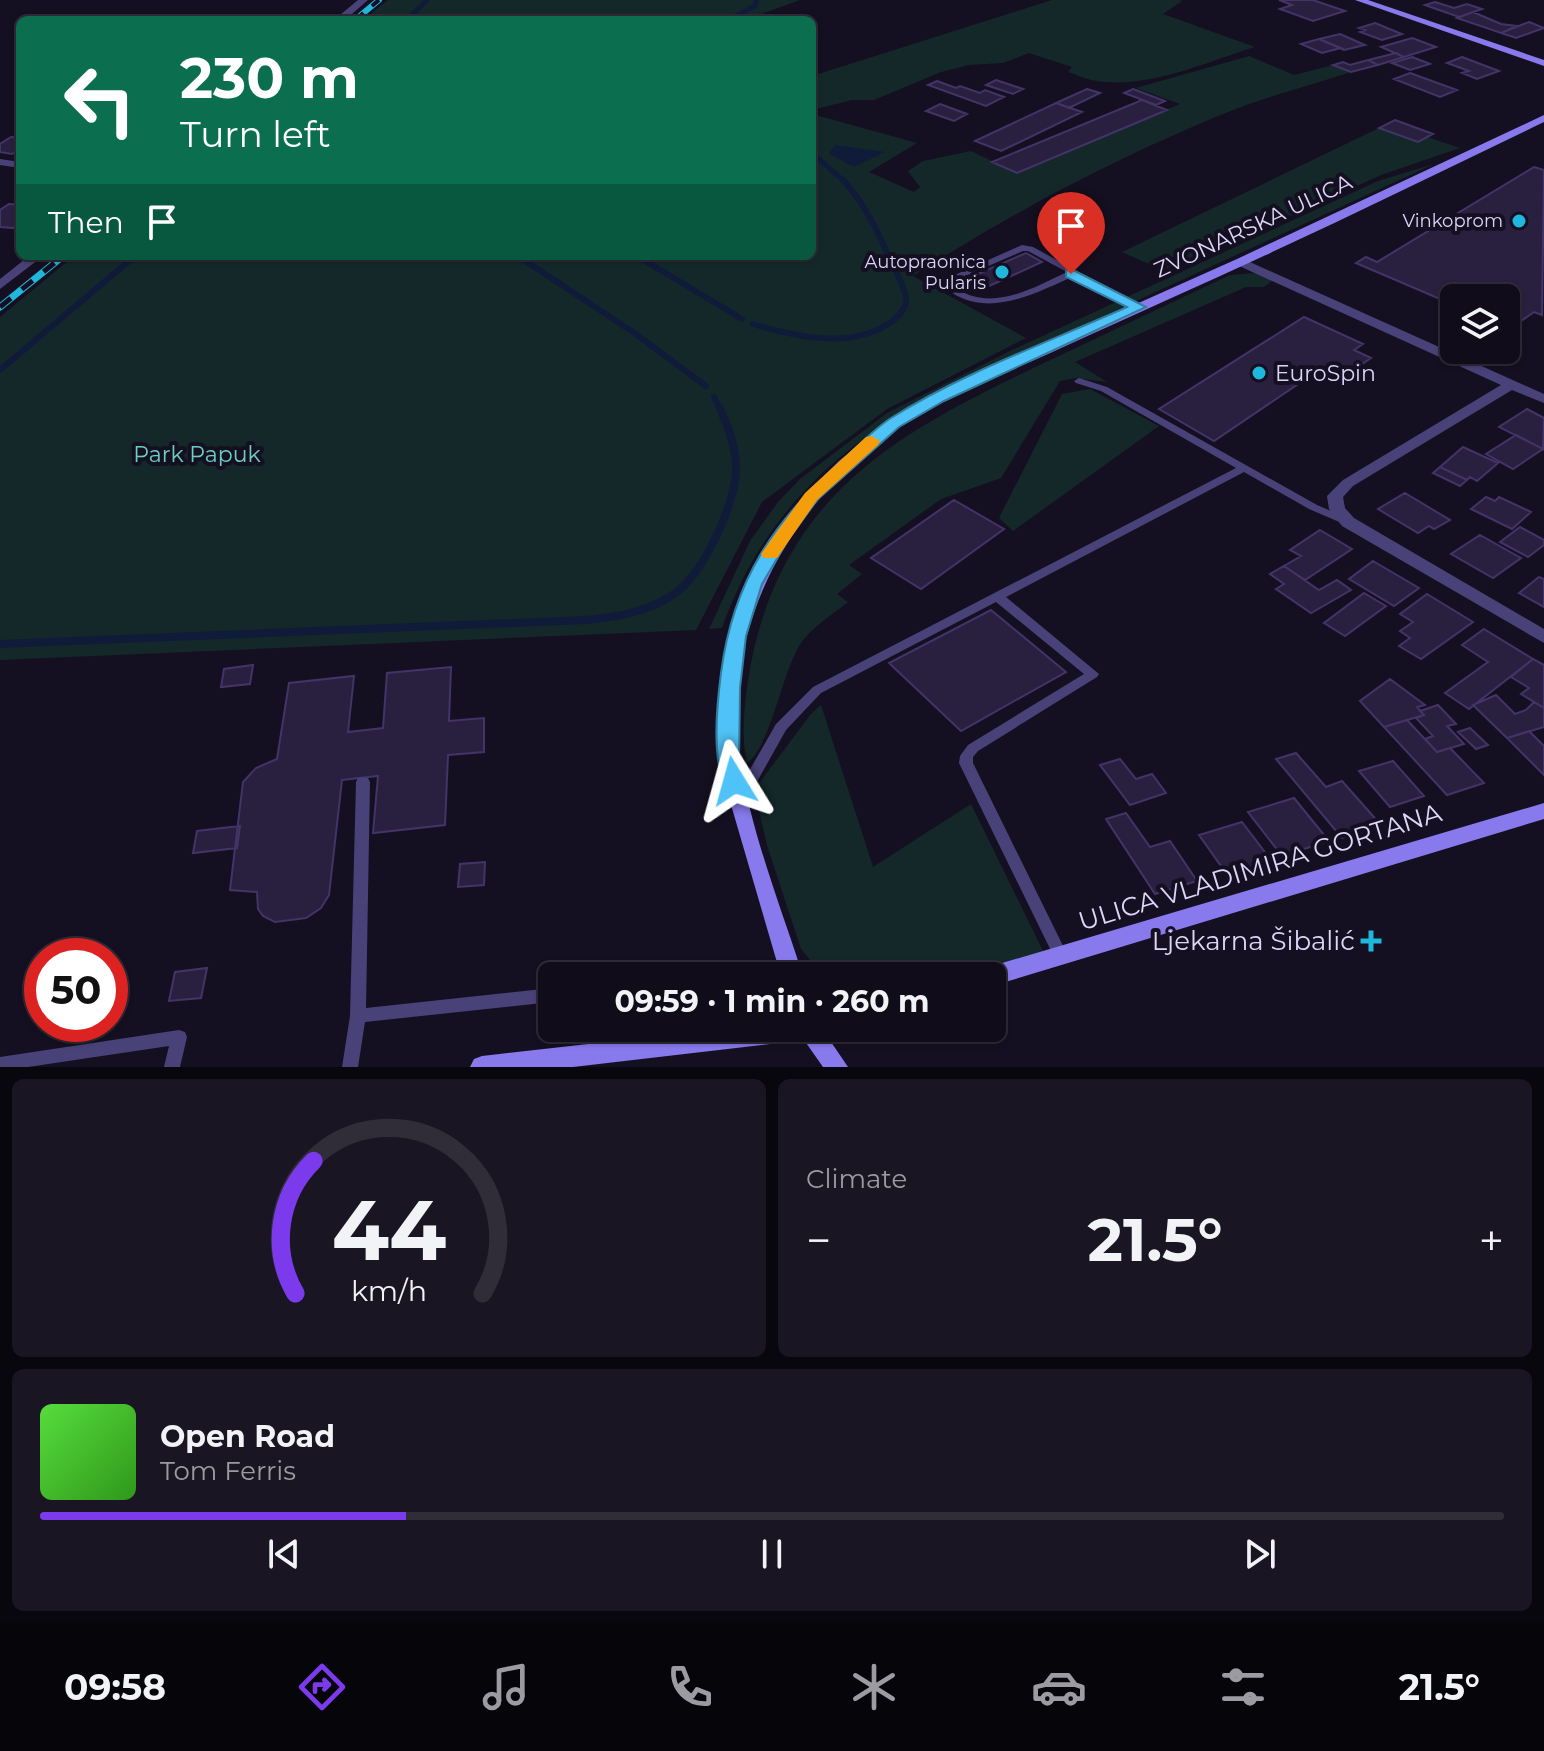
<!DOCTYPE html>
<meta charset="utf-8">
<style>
body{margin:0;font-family:Montserrat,sans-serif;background:#191522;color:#f1f3f6;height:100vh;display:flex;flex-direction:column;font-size:30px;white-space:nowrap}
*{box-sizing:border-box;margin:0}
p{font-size:26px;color:#9c9ba2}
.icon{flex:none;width:44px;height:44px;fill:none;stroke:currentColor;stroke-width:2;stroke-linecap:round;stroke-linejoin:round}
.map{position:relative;height:1067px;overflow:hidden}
.details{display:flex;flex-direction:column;gap:12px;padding:12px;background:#09070e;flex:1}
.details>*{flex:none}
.banner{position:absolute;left:16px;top:16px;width:800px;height:244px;border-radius:12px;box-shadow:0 2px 6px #0004,0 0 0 2px #302c38;background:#0b6e4f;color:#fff;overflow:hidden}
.controls{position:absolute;left:1440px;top:284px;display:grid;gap:16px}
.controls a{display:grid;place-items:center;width:80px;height:80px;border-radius:12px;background:#100c19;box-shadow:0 2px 6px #0004,0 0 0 2px #302c38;font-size:40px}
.speed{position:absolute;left:24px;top:938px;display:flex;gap:16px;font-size:40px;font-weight:700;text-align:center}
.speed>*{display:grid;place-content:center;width:104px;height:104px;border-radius:50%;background:#100c19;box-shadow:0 2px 6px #0004,0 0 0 2px #302c38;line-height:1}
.speed .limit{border:12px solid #d22;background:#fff;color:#111}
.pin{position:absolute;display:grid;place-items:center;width:68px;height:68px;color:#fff;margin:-82px -34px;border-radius:50% 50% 50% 0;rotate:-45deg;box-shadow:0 0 8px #0007}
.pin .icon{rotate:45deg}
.me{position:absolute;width:88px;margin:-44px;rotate:352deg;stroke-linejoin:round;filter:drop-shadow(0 0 6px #0008)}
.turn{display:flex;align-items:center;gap:28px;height:168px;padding:0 32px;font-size:36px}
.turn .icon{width:104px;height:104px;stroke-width:2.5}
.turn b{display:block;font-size:56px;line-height:68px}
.then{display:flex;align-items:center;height:76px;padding:0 32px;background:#0003;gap:16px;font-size:30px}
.big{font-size:60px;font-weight:700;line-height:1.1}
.details .tile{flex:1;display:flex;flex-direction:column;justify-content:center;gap:12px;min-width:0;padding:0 28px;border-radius:12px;background:#191522}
.details .dial{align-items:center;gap:0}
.dial svg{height:208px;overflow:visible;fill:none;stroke:#302c38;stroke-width:7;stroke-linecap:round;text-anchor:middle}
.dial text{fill:#f1f3f6;stroke:none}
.song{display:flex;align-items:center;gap:24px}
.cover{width:96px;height:96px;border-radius:12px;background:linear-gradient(135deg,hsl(110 70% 55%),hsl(110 70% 35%))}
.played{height:8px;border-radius:4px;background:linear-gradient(90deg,#7c3aed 25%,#302c38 25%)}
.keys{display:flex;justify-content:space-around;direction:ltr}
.heat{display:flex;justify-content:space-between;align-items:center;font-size:44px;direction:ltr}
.details .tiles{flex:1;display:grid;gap:12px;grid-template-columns:1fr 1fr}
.tile:last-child{grid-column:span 2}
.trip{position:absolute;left:538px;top:962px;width:468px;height:80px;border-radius:12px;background:#100c19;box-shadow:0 2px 6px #0004,0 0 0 2px #302c38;font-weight:700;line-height:80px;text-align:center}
.dock{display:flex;height:128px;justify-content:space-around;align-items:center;background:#06050a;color:#9c9ba2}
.dock .icon{width:56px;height:56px}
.dock .current{color:#7c3aed}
.dock b{font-size:36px;color:#f1f3f6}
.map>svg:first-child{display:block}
</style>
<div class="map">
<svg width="1544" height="1067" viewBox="0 0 1544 1067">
<rect width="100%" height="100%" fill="#151021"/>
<path fill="#14282a" d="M388 0H800L745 20H363Z
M1052 0H1179L1182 1 1163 14 1255 47C1206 62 1149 89 1097 81 1088 80 1077 75 1068 72L1072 67 1029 53 1003 63 969 65 941 72 874 100H852L812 110V76Z
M1249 56 1294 75 1333 65 1351 72C1309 86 1268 96 1228 112 1117 157 1013 212 913 276L1026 338 887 409 762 502 696 630 0 660V317L74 256H812V114L917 143 869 172 914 192 920 187 908 171 923 161 971 151 1017 173 1180 104 1136 88Z
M1379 128 1427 137 1460 148 1381 175 1167 272 1122 252Z
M1434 164 938 392C836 447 761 517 722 628L709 629 750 541 778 502 800 479 887 413 1012 350 1378 181Z
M1255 273 1273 280 1264 287H1246L1075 362 1107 382 1075 378 1060 381 1001 478 941 499 849 565 862 574 837 594 848 602C833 614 812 627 801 643 782 671 771 746 747 763 739 731 747 681 754 649 792 487 906 429 1044 363 1106 334 1168 304 1230 275Z
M1090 389 1159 426 1013 531 999 518 1062 394Z
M821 705 873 867 971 804 1044 953 960 976H828L820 972 801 949 767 845 754 790 811 714Z"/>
<path fill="#101b3a" d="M835 145 885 152 854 167 829 154Z"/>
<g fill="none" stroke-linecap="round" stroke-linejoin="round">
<path stroke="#101b3a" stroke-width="5" d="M407 20 427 0
M730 20 756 5V0
M812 153 845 182"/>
<path stroke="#101b3a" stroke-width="6" d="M518 256 633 332 706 386
M637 256 742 319
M753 324C796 337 856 351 895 319 900 315 907 306 906 299 904 284 893 266 887 253 876 227 863 201 843 180
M0 370 135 256
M714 397 721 411"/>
<path stroke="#101b3a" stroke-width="8" d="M0 644 586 620C617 617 648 612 674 594 703 575 736 503 736 469 736 448 729 428 720 409"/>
</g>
<path fill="#291f3f" stroke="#433468" stroke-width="2" d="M1279 0H1313L1345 11 1313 21 1280 9 1292 5Z
M1435 2 1454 8 1467 4 1482 9 1459 17 1425 5Z
M1473 12 1501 24 1517 26 1501 33 1457 18Z
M1529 22 1544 28 1516 38 1501 33Z
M1375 23 1402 34 1382 40 1360 32 1365 30 1359 28Z
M1340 34 1365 45 1344 50 1319 39Z
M1412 38 1436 47 1404 57 1381 47Z
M1319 39 1341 48 1322 53 1301 44Z
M1396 53 1404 57 1378 65 1368 60Z
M1412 57 1430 64 1410 70 1392 63Z
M1462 57 1499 71 1477 79 1462 73 1469 71 1447 63Z
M1368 60 1378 65 1351 72 1333 65 1343 62 1350 65Z
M1410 73 1457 90 1440 97 1394 79Z
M996 80 1023 89 1013 94 986 85Z
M937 81 956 88 960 86 980 93 985 90 1004 97 986 106 928 85Z
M1087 89 1100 93 1069 108 1056 103Z
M1133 89 1165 101 1156 105 1124 93Z
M1142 100 1167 110 1017 173 992 162Z
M1056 103 1082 112 1001 151 975 141Z
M940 104 967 114 954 121 926 111Z
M1395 120 1433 134 1418 142 1379 128Z
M11 137 20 138V149L12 154 0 152V144Z
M1534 167 1544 170 1542 315 1534 312 1511 328 1506 326V298H1454V305L1356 263 1366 257 1377 262Z
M9 204 20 205V223L13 228 0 227V210Z
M1026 253 1042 262 978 291 962 281Z
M1304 317 1363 344 1354 350 1371 358 1342 378 1322 368 1214 441 1159 409Z
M1527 409 1544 418 1543 449 1499 427Z
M1516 435 1543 449 1513 469 1486 454Z
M1463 447 1498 463 1477 481 1470 477 1467 480 1440 467Z
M1440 467 1467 480 1460 486 1433 473Z
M1405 493 1450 520 1434 529 1429 526 1418 533 1378 509Z
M1486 497 1495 501 1499 497 1531 512 1512 529 1471 509Z
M954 500 1004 529 921 589 871 558Z
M1520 527 1544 540V545L1528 557 1500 542Z
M1320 530 1352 549 1305 580 1284 566 1301 556 1290 550Z
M1480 535 1521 558 1493 578 1451 554Z
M1373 561 1419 588 1394 606 1349 579Z
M1284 566 1319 590 1337 580 1351 590 1311 613 1276 589 1284 584 1270 574Z
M1539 577 1544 579V607L1519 593Z
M1364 593 1386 606 1345 636 1324 623Z
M1427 594 1473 622 1421 659 1399 646 1410 638 1400 631 1413 622 1400 614Z
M991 610 1066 672 961 731 889 663Z
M1484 629 1533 659 1469 709 1445 693 1488 662 1462 645Z
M1533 659 1544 665V708L1521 694 1529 688 1511 677Z
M253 665 250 684 221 687 224 669Z
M451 667 449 721 484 718V752L448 755 445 825 373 833 378 776 342 780 329 895 321 908 306 918 275 922 263 916 258 909 257 892 230 890 243 782 256 768 277 759 289 683 354 676 348 732 383 728 387 673Z
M1390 679 1425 705 1417 707 1424 715 1384 727 1360 701Z
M1496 695 1515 714 1526 710 1534 702 1544 708V727L1507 738 1473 705Z
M1438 705 1456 724 1447 726 1464 744 1437 752 1425 739 1433 736 1416 718 1424 715 1420 711Z
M1407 720 1437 752 1450 748 1484 783 1447 795 1384 727Z
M1470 728 1488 745 1476 749 1458 732Z
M1529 731 1544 746V775L1507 738Z
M1296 753 1326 787 1342 781 1381 825 1342 838 1276 759Z
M1120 759 1136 779 1152 774 1166 793 1130 805 1100 765Z
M1393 761 1424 796 1390 807 1359 771Z
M1294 798 1329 841 1282 856 1248 812Z
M1126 813 1150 847 1170 841 1197 881 1155 894 1106 819Z
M1242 822 1271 860 1226 873 1199 835Z
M240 826 237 848 193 853 197 831Z
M485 862 484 885 458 887 460 864Z
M207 968 201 998 169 1001 175 972Z"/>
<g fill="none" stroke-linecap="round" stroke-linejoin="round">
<path fill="#494279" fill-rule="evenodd" d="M1022 245 1033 247 1143 307 1139 310 1136 309 1074 276C1030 296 979 323 939 282ZM1023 251H1028L1067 272C1029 290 987 315 949 283Z
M1079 378 1107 387 1317 505 1352 520 1353 522 1348 525 1344 524 1309 509 1244 472 1006 597 1099 674 1097 677 978 751 973 757V763L1068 956 1066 961 1061 962 1056 961 959 763 960 756 968 745 1084 674 996 602 821 693 786 730 745 803 740 804 735 803 733 799 776 724 813 687 1236 468 1101 391 1076 383 1074 381Z
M363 777 368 778 370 782 366 1008 552 988V1002L365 1022 358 1067H342L350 1016 356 782 358 778Z
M179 1030 185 1032 187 1037 180 1067H164L169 1046 28 1067H0V1057Z"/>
<path fill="#494279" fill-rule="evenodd" d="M358 0H368L345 20H334Z
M0 159 20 162V168L0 165Z
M29 256H43L0 289V279Z
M1241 258 1544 394V403L1512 390 1353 486 1343 497 1345 508 1354 518 1544 629V643L1342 526 1329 509 1327 496 1343 480 1501 385 1237 265 1235 262Z"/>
<path fill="#887aec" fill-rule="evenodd" d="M1355 0H1368L1544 60V66Z
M1544 115V122C1436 174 1328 227 1218 277 1162 302 1105 328 1048 354 1014 369 978 383 945 400 831 459 744 569 737 699 732 787 776 891 803 976H781L722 774 719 699 727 644 743 593 767 546 801 500 839 461 883 426 933 395 1237 259Z
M1544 803V819L992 986V976H981L984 969 992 966Z
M731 1028H832L827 1036 848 1067H823L804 1040 573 1067H470L474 1059 482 1056Z"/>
<defs>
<path id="rail-far1" d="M355 20 379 0"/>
<path id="rail" d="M0 307 63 256"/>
</defs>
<use href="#rail-far1" stroke="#1fb7dc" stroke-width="6"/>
<use href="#rail" stroke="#1fb7dc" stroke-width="7"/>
<use href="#rail-far1" stroke="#151021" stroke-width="4" stroke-dasharray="11" stroke-linecap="butt"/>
<use href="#rail" stroke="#151021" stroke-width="5" stroke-dasharray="14" stroke-linecap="butt"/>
</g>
<path fill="#4fc3f7" stroke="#337fa1" stroke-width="2" d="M1071 269 1146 307 944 401 899 427 817 500 788 540 762 584 746 636 740 688 739 761 745 781 742 787 734 789 726 787C711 759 717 704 721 673 733 580 775 518 845 458 859 445 874 429 891 418 964 372 1049 342 1127 307L1066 277V271Z"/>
<path fill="#f59e0b" d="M872 436 880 441 878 445 817 500 777 558H764L761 554 805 493 866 437Z"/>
<g fill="#1fb7dc" stroke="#151021" stroke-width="3">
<circle cx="1519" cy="221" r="8"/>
<circle cx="1002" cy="272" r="8"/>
<circle cx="1259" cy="373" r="8"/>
<path d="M1367 929h8v8h8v8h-8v8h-8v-8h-8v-8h8z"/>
</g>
<g text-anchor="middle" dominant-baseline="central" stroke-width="8" stroke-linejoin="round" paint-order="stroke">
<g font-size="18" fill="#ddd6f9" stroke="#151021" text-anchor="end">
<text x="1503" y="221">Vinkoprom</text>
<text x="986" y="262">Autopraonica<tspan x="986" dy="21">Pularis</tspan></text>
</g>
<g font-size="22" fill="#ddd6f9" stroke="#151021">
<text transform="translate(1253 226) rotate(-25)">ZVONARSKA ULICA</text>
</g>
<g font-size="22" fill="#ddd6f9" stroke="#151021" text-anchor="start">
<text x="1275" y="373">EuroSpin</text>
</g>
<g font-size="22" fill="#6ccfc0" stroke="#151021">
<text x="197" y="454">Park Papuk</text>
</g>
<g font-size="26" fill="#ddd6f9" stroke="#151021">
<text transform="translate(1260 867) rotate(-17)">ULICA VLADIMIRA GORTANA</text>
</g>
<g font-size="26" fill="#ddd6f9" stroke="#151021" text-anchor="end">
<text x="1355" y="941">Ljekarna Šibalić</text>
</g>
</g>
</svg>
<div class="controls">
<a><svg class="icon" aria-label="layers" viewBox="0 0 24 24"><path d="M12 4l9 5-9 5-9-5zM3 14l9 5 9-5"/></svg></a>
</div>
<div class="speed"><div class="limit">50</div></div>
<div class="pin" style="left:1071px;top:274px;background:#d93025"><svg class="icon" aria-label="arrive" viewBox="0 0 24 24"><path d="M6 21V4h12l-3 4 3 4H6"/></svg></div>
<svg class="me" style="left:734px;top:781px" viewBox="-20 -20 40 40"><path d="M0-17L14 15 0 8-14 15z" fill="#4fc3f7" stroke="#fff" stroke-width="4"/></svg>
<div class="trip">09:59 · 1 min · 260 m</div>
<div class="banner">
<div class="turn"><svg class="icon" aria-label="left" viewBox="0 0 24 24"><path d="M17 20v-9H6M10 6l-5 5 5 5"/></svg><div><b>230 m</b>Turn left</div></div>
<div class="then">Then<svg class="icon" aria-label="arrive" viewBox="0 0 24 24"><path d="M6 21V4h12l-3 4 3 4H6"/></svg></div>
</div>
</div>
<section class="details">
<div class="tiles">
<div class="tile dial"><svg viewBox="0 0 100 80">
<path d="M14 69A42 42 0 1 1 86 69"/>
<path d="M14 69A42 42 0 0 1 21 18" stroke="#7c3aed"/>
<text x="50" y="56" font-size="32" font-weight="700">44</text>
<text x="50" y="72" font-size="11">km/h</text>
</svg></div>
<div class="tile"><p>Climate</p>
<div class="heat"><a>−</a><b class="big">21.5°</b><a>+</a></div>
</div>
<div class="tile">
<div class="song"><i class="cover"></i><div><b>Open Road</b><p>Tom Ferris</p></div></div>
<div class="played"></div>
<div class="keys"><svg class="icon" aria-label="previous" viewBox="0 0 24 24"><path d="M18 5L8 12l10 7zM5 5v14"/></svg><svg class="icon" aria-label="pause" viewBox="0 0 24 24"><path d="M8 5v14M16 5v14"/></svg><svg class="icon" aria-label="next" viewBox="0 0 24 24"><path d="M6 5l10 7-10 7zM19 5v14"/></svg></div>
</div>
</div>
</section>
<nav class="dock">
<b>09:58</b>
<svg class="icon current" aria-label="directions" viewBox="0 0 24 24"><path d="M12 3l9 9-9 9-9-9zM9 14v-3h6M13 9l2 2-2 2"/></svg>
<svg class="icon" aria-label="music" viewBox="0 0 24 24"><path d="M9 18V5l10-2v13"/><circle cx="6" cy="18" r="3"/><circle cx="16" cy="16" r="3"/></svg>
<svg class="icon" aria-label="phone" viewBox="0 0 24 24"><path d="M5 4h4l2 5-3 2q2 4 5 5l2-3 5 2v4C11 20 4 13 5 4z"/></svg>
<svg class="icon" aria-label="climate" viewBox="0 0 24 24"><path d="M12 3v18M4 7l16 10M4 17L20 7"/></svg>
<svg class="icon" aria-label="car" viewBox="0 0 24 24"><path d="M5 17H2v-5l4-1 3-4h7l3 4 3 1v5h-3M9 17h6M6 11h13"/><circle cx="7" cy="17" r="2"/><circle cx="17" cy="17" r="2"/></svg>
<svg class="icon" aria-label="filters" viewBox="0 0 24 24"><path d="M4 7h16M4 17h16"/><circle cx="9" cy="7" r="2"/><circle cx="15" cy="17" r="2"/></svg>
<b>21.5°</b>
</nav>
